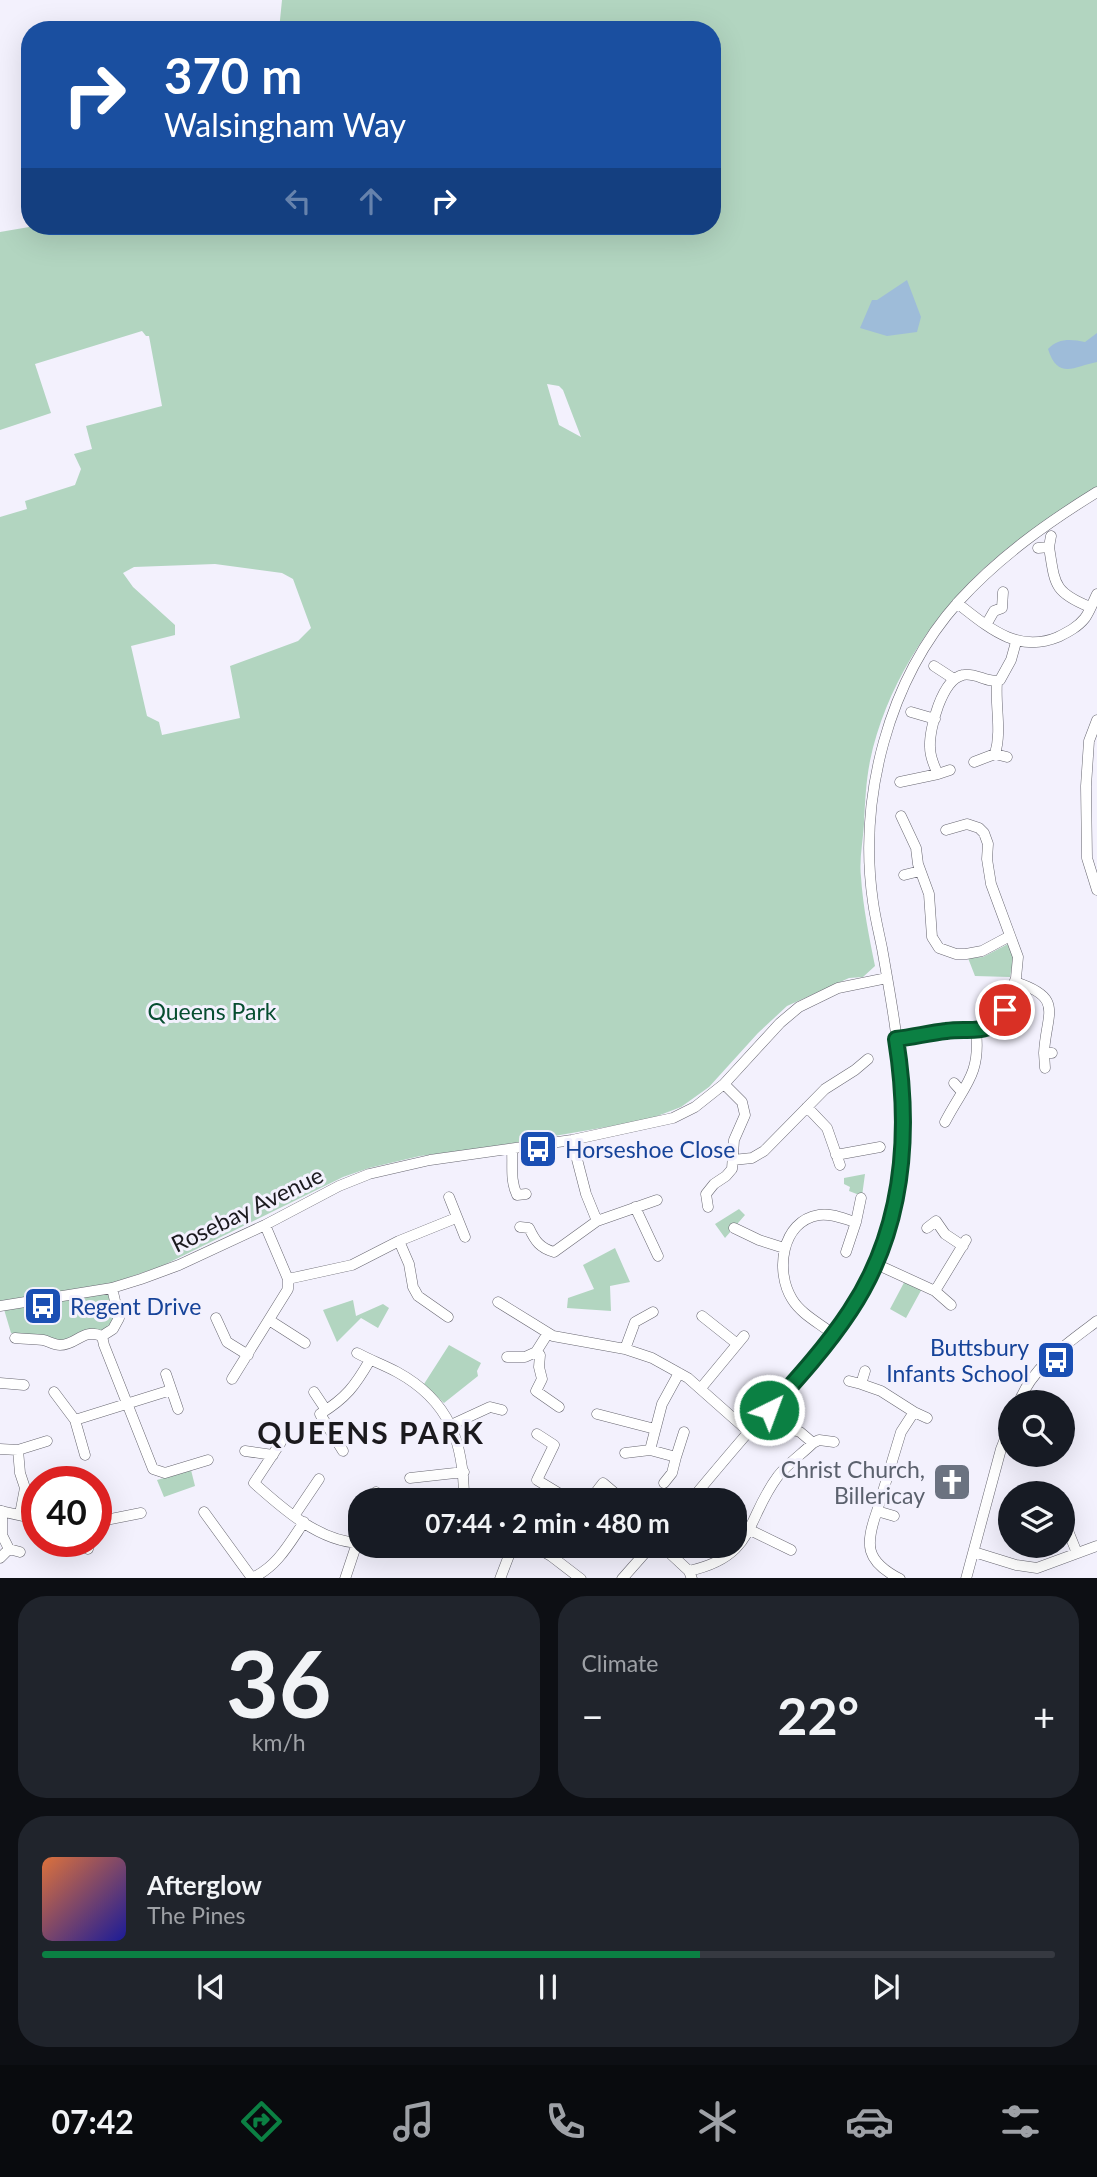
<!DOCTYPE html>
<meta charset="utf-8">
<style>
body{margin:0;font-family:Lato,sans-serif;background:#20242c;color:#f1f3f6;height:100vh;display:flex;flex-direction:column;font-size:26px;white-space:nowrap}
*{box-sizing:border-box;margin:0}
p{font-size:23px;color:#9ea1a6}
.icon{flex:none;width:38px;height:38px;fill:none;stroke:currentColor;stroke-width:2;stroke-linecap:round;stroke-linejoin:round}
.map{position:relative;height:1578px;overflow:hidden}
.side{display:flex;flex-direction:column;gap:18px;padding:18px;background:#0d0f14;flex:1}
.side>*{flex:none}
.top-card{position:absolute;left:21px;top:21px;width:700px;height:214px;border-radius:28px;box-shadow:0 7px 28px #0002;background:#1a4fa0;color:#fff;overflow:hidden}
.controls{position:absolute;left:998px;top:1390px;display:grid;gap:14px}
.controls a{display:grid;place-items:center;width:77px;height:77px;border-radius:50%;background:#171b24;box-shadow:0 7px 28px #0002;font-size:35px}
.speed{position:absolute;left:21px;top:1466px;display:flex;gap:14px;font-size:35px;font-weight:700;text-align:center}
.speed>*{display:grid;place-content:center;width:91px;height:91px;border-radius:50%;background:#171b24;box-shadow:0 7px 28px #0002;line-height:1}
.speed .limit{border:10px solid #d22;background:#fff;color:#111}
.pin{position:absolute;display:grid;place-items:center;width:60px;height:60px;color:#fff;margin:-30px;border:4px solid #fff;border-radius:50%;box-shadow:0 2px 7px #0007}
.me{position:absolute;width:77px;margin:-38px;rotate:42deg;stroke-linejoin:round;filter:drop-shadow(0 0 5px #0008)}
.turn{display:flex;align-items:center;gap:24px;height:147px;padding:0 28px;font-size:32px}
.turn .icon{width:91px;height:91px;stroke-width:2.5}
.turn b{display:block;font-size:49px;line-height:60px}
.lanes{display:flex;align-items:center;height:66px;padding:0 28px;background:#0003;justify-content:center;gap:35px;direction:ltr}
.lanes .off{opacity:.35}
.big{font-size:52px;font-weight:700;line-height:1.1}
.side .tile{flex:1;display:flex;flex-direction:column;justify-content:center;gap:10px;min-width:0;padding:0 24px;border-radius:28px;background:#20242c}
.side .dial{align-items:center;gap:0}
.dial b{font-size:91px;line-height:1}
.song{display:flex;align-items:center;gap:21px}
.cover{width:84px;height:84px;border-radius:10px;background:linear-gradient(135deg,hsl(20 70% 55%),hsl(240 70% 35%))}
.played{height:7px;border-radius:4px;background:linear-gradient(90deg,#0b8043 65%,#363941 65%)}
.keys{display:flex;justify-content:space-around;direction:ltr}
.heat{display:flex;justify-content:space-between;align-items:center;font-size:38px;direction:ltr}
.side .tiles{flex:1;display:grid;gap:18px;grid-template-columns:1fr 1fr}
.tile:last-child{grid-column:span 2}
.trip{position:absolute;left:348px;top:1488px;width:399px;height:70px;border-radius:28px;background:#171b24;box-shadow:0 7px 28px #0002;font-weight:700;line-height:70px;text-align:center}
.menu{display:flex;height:112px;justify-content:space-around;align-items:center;background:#090b0e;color:#9ea1a6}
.menu .icon{width:49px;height:49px}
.menu .current{color:#0b8043}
.menu b{font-size:32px;color:#f1f3f6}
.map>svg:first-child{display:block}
</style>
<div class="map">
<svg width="1097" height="1579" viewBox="0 0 1097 1579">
<rect width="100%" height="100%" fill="#f3f1fd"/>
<path fill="#b2d5c0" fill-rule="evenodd" d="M282 0H1097V488C1057 513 1015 539 981 571 928 621 885 689 870 761 866 781 865 803 864 824 863 841 859 860 861 877 863 907 869 936 875 966L863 977 849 978 787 1006 758 1033 709 1087 681 1107 647 1120 490 1147 420 1156 369 1168 343 1177 162 1266 112 1283 0 1302V517L27 509 25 501 75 485 81 469 74 454 92 449 86 426 162 406 149 336H146L142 331 35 364 51 413 0 430V232L35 226H712V30H279ZM547 384 559 386 563 390 581 437 559 425ZM215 564 282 573 293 579 311 628 298 641 230 666 240 718 162 735 159 722 147 716 131 646 175 635V625L133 587 123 573 134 567Z
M1008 944 1014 957 1010 977 975 976 968 958 983 957Z
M865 1174 862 1196 849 1191 850 1187 844 1184V1178Z
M739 1209 745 1215 725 1238 715 1224Z
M615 1248 630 1282 610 1286 611 1311 567 1308 568 1298 594 1289 583 1265Z
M907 1277 924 1285 906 1318 890 1309Z
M112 1288 118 1307 113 1329 58 1341 38 1336 11 1333 3 1306Z
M353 1300 356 1316 383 1304 389 1308 378 1328 361 1318 337 1342 323 1310Z
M449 1345 481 1363 477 1371 478 1376 444 1403 424 1384Z
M191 1470 195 1486 164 1497 157 1480Z"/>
<path fill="#9ebcd9" d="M907 280 921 317 917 332 887 336 860 328 872 300H877Z
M1097 333V362C1075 366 1058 381 1048 349 1058 338 1071 339 1085 342Z"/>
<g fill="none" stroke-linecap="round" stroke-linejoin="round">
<defs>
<path id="minor" d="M1049 547 1051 536
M1038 548 1049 547C1055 584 1053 592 1090 607
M957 603C988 627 1017 654 1058 637 1068 632 1078 627 1085 618 1090 611 1093 602 1097 594
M986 625 994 611 1002 608 1003 592
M934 666 954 679
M911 712 935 719
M1097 720 1089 741 1086 786 1087 858 1097 890
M995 754 1007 757
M974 762 995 754C1002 730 995 707 997 682
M950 770 938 774C934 766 930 756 930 747 929 729 942 679 963 675 976 672 988 684 1000 680L1011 660 1016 642
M900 782 938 774
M901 816 916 848 918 864 929 894 932 937 939 948 956 954H966L982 951 1010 936
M904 875 920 871
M1015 982C1065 998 1046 1013 1044 1053H1052
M896 1039 944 1031H976L988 1028 1001 1018 1016 978 1018 957 991 884 987 859 988 844 984 833 979 828 967 824 946 830
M1044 1053 1045 1068
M954 1083 962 1092
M807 1107 827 1128 840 1165
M945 1122C964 1085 981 1075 976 1031
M572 1140 586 1194 597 1221 657 1200
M512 1150C513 1167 510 1180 517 1195L526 1194
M836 1155 880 1147
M733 1160 752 1158 764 1151 825 1089 855 1070 868 1059
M449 1197 465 1237
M635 1207 658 1256
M708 1207 706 1194 714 1184 726 1176 732 1169 734 1140 745 1115 742 1102 724 1084
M520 1227 529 1228C535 1241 540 1248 554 1252L597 1221
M734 1228 759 1240 784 1248
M927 1228 936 1221 945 1234 963 1246
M399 1241 409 1264 413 1287 418 1296 448 1317
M846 1252 856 1222
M876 1264 935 1291 951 1305
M288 1279 352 1265 399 1241 456 1218
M112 1288 119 1318 113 1329 102 1336 104 1345 153 1469 165 1473 208 1460
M935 1291 966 1240
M498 1302 553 1336 625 1349 652 1358 688 1378 749 1432
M0 1306 112 1288 141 1279 179 1265 265 1225 339 1186 369 1174 430 1160 572 1140 673 1118 695 1107 724 1084 780 1023 799 1007 838 988 887 978
M702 1316 736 1343
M216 1318 227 1342 248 1355
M269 1320 305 1343
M548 1333 536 1352 540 1355 539 1367 542 1379 536 1391 559 1407
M833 1334C819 1323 801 1314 792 1299 775 1272 781 1221 819 1215 832 1213 844 1219 856 1222L861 1198
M15 1338C24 1339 34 1339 43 1340 48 1341 54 1345 60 1345 77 1345 82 1328 102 1336
M625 1349 635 1322 653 1312
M357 1353C370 1360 384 1365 397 1372 450 1401 464 1443 464 1500
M507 1357H525L536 1352
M865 1371 861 1384 881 1391 914 1412 901 1432 877 1511
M679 1373 662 1404 650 1450 676 1457 684 1432
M166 1374 178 1409
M232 1379 288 1289V1279L265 1225
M849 1381 861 1384
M0 1383 24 1385
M701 1388 744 1336
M54 1392 75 1420 85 1455
M314 1392 326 1410
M1019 1402C1033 1366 1068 1343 1097 1321
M914 1412 927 1418
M597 1414 655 1429
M75 1420 171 1390
M451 1425 490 1407 502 1410
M786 1428 800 1432 813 1443
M537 1434 554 1445 537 1480 570 1500
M281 1442 254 1483C283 1509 320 1542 360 1543
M0 1449 18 1450 47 1441
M18 1450 20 1473 25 1488 20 1514
M245 1451 273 1455
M343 1451 320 1414C346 1398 355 1386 370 1360
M625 1453 650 1450
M410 1478 464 1472
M664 1483 672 1473 676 1457
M375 1500 376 1492
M590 1500 603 1483 623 1500
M691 1500C711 1476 731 1452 752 1428 808 1367 868 1304 891 1221 915 1130 898 1039 882 948 879 933 875 917 873 902 858 798 888 680 959 601 999 557 1047 523 1097 492
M0 1511 37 1519
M2 1511V1535L9 1549 20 1552
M204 1512 252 1578C277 1567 289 1544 304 1522
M294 1516 319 1479
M894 1516 877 1511C865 1545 865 1561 900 1579
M1062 1516 1077 1553
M32 1518 37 1508
M96 1522 141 1513
M750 1530 791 1550
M532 1545 551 1556 581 1579
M661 1545 689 1571 692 1579
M88 1549 90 1542
M974 1552 1016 1565 1037 1568 1097 1546
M551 1556 558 1545
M0 1558 9 1549
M689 1571C756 1556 745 1520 778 1476 787 1464 802 1454 813 1443L819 1440 834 1442
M345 1579 357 1543
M500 1579 513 1545
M622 1579 652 1545
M966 1579 1001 1449 1010 1426"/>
</defs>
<use href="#minor" stroke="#686771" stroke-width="11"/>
<use href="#minor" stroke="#fff" stroke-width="10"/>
</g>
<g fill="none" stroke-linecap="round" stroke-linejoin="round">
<defs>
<path id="route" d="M769 1410C798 1378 827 1346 850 1311 904 1230 911 1133 896 1039 913 1037 929 1033 946 1031 972 1027 989 1038 1005 1010"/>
</defs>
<use href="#route" stroke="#07532c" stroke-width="18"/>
<use href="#route" stroke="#0b8043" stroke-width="12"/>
</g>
<defs>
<symbol id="bus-square" viewBox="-11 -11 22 22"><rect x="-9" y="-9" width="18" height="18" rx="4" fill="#1a4fb4" stroke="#f3f1fd"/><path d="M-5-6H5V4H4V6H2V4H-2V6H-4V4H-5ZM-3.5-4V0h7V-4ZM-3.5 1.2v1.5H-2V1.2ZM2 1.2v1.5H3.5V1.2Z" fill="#fff"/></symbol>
<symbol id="church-square" viewBox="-11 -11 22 22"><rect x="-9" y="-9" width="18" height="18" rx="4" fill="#6b7280" stroke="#f3f1fd"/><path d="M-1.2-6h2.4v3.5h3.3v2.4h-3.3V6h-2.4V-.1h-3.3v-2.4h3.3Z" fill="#fff"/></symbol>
</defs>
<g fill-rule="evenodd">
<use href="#bus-square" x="516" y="1127" width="44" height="44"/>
<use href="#bus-square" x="21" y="1284" width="44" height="44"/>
<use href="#bus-square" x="1034" y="1338" width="44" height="44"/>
<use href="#church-square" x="930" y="1460" width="44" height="44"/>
</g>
<g text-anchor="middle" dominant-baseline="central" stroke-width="6" stroke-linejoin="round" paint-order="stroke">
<g font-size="23" fill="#064d30" stroke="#f3f1fd">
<text x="212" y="1011">Queens Park</text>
</g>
<g font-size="23" fill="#164399" stroke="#f3f1fd" text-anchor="start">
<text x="565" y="1149">Horseshoe Close</text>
<text x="70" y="1306">Regent Drive</text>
<text x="1029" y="1347" text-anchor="end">Buttsbury<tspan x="1029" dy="26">Infants School</tspan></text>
</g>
<g font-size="23" fill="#1b1a1e" stroke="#f3f1fd">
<text transform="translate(247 1209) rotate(-26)">Rosebay Avenue</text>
</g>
<g font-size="23" fill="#5b616d" stroke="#f3f1fd" text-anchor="end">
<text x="925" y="1469">Christ Church,<tspan x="925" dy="26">Billericay</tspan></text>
</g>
<g font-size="30" font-weight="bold" letter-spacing="2" fill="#1b1a1e" stroke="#f3f1fd">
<text x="371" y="1432">QUEENS PARK</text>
</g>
</g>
</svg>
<div class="controls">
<a><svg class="icon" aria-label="search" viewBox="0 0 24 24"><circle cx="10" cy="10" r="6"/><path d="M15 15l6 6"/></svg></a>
<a><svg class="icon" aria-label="layers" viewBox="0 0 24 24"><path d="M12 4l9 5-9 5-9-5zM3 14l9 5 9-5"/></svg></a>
</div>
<div class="speed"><div class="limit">40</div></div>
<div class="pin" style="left:1005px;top:1010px;background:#d93025"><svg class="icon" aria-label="arrive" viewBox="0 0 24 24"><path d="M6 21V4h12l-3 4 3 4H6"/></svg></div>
<svg class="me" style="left:769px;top:1410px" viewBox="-20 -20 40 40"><circle r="17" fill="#0b8043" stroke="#fff" stroke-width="3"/><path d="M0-11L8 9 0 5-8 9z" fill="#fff"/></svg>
<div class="trip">07:44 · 2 min · 480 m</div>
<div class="top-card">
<div class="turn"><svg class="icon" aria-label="right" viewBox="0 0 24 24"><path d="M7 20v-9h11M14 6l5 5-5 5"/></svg><div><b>370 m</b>Walsingham Way</div></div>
<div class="lanes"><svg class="icon off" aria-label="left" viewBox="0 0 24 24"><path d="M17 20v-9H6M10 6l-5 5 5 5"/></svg><svg class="icon off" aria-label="ahead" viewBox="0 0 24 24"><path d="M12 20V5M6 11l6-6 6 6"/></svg><svg class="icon" aria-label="right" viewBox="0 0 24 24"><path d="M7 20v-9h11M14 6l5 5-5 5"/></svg></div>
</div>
</div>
<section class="side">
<div class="tiles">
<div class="tile dial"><b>36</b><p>km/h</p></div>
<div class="tile"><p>Climate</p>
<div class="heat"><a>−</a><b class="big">22°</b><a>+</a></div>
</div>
<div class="tile">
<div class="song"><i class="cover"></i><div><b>Afterglow</b><p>The Pines</p></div></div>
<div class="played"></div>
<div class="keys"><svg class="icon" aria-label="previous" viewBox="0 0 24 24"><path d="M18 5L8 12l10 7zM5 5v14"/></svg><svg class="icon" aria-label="pause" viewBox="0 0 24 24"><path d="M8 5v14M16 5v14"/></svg><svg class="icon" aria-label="next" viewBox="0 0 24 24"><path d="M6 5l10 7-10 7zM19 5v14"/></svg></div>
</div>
</div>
</section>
<nav class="menu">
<b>07:42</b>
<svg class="icon current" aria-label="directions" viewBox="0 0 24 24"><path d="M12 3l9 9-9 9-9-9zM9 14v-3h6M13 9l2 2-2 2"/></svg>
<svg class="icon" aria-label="music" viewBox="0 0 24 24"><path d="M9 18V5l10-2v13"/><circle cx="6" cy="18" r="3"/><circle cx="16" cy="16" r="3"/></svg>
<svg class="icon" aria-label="phone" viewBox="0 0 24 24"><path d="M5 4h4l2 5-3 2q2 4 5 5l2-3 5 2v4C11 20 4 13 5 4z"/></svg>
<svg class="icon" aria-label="climate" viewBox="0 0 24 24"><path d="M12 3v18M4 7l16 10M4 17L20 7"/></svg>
<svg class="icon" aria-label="car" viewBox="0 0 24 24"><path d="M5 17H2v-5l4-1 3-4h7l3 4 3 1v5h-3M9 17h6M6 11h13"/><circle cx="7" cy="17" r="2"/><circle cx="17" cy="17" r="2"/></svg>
<svg class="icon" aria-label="filters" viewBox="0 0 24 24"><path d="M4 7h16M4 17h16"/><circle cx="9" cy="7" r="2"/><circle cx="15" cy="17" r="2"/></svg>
</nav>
